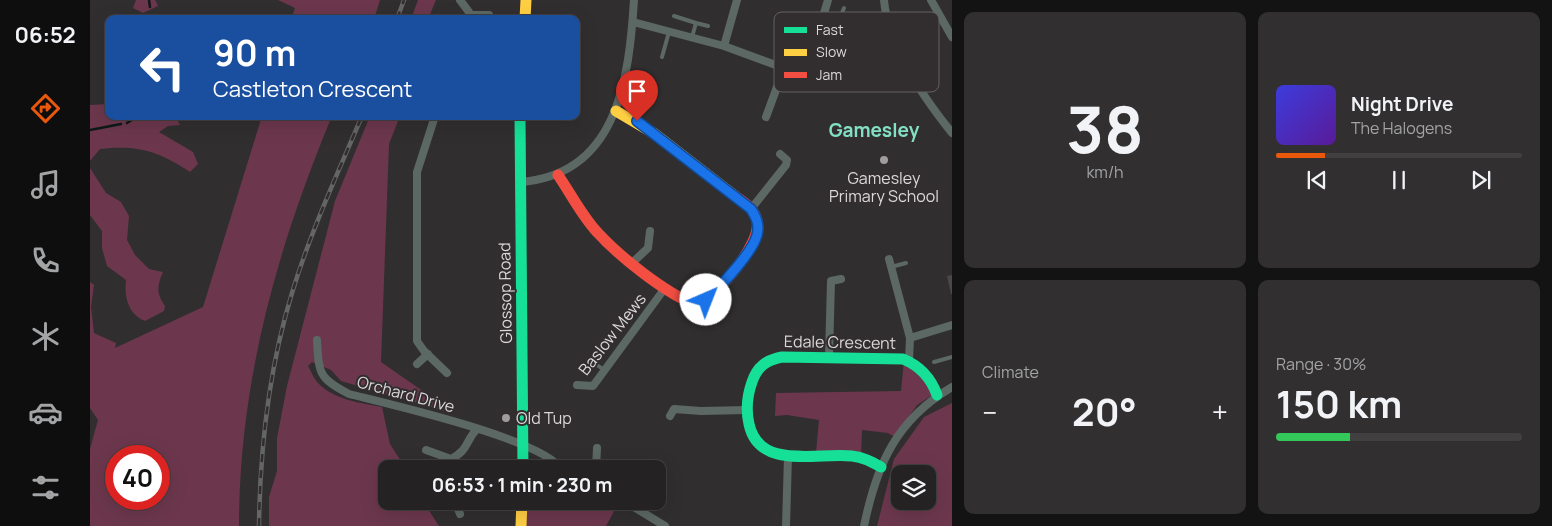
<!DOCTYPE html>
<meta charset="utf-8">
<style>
body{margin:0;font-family:Manrope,sans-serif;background:#312f30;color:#f1f3f6;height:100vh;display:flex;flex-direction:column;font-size:19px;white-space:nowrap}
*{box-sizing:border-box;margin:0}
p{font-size:16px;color:#a3a4a6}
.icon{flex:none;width:28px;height:28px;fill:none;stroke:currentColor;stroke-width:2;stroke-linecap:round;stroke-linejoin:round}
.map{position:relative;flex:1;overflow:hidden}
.sheet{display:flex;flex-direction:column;gap:12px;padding:12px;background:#141313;width:600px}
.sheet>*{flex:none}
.banner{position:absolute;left:15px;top:15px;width:475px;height:105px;border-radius:10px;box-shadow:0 5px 20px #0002,0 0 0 1px #423f41;background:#1a4fa0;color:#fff;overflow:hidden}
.tools{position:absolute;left:801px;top:465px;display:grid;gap:10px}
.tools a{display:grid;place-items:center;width:45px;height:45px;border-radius:10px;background:#252223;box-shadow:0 5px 20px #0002,0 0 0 1px #423f41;font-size:25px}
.speed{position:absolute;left:15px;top:445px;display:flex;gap:10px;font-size:25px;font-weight:700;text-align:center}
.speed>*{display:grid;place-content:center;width:65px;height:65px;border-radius:50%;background:#252223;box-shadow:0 5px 20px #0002,0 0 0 1px #423f41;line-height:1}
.speed .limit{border:8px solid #d22;background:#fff;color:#111}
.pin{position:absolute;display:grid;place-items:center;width:42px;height:42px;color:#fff;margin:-51px -21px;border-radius:50% 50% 50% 0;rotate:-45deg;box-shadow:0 0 5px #0007}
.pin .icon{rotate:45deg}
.me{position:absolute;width:55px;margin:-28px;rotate:44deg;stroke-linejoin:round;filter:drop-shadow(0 0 4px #0008)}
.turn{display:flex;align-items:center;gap:18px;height:105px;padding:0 25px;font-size:22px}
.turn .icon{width:65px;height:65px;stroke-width:2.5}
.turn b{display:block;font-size:35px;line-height:42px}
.big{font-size:38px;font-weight:700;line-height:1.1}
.sheet .tile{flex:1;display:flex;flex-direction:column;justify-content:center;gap:8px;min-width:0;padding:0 18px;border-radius:10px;background:#312f30}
.sheet .dial{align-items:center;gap:0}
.dial b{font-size:65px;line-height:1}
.song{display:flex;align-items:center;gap:15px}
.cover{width:60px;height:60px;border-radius:8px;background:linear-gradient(135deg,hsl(240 70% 55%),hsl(270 70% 35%))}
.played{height:5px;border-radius:2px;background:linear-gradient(90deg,#ea580c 20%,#423f41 20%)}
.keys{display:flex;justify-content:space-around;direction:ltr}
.heat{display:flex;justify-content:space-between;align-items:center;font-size:28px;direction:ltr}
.charge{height:8px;border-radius:4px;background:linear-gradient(90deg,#34c759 30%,#423f41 0)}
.sheet .tiles{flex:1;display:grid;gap:12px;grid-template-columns:repeat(2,1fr)}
.trip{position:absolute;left:288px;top:460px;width:288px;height:50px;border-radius:10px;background:#252223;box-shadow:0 5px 20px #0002,0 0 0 1px #423f41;font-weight:700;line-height:50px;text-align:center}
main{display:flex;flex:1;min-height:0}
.dock{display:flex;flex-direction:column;width:90px;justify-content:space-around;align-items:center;background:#0f0e0e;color:#a3a4a6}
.dock .icon{width:35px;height:35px}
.dock .selected{color:#ea580c}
.dock b{font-size:22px;color:#f1f3f6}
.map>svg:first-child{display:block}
</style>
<main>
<nav class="dock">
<b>06:52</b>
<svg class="icon selected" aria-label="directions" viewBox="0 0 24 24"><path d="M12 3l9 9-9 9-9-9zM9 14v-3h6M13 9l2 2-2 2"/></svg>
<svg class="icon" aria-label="music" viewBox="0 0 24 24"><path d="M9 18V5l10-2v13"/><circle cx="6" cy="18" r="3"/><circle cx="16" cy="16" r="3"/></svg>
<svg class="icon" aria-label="phone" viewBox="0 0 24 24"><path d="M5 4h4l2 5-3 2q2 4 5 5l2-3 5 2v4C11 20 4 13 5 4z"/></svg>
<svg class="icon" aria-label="climate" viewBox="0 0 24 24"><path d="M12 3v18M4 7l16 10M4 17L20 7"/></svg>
<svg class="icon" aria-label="car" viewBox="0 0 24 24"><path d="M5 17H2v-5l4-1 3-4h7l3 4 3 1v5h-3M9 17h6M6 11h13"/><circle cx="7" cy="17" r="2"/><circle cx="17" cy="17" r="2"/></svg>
<svg class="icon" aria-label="filters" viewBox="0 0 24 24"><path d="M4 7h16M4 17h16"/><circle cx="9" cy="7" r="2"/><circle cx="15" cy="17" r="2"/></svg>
</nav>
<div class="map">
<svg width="862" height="526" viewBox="0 0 862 526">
<rect width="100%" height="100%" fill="#312e2f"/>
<path fill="#6c374d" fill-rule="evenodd" d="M46 0H65L68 6 53 13 43 8Z
M188 0H290L284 19H201L205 8Z
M328 0H346L338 19H321Z
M19 104V116H85L90 125 78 126 69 132 103 152 108 164 100 172C67 151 50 145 10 149L0 161V105Z
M172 116H242C187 248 149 383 149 526H0V449L8 420 0 408V282L4 285 1 307 4 333 26 343 25 348 113 307ZM26 456H69V499H26Z
M280 116H310L299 144 291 362 357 408 355 411 251 381 241 370 222 362 218 366C221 371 224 379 228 383 244 400 271 403 292 407L300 444 316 469H296V501H333L349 526H179V497L187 471V438L197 386 245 201Z
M0 168 16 193 31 202 39 216 37 240 45 255 59 269 73 272C67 286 66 293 75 306L74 311 55 321C38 314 34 296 36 280L17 266 12 248V231L0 215Z
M814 361 820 363 844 394 827 405 805 437 798 433 772 430 771 456 726 453 729 420 697 415 685 416 686 393 811 391Z
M862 403V526H787L804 459 834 417ZM810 474H838V501H810Z
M435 501H529V502L516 526H434Z"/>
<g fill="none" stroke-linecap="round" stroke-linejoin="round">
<path stroke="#0d1a16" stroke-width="2.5" d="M59 0 60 7
M62 19V16
M37 123 48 116
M0 130 31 124"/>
</g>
<path fill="#4a4849" d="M862 275V294H861L857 276Z"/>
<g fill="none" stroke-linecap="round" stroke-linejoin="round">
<path stroke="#5c6864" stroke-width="4" d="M584 16 606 23 602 37
M606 23 618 26
M728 32 739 34 746 28 754 8
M572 57 579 32
M801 267 816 263
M503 362 514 370
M844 362 862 357
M483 465 490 469"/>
<path stroke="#5c6864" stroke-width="8" d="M370 0 379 12V19
M794 0C798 47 833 97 862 133
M841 0 862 37
M380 15H399
M543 22 634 46 694 68 709 65 717 56 725 43 738 0
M634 46 647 0
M345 116 327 172V341L334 351 357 373
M676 117 694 68
M430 182C528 175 539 78 544 0
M661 209 696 165 697 160 690 154
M799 259 820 338 819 361
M542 263 558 248 560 231
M820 338 862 325
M227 340C229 373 228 378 259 394 298 404 453 439 471 469
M739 356 741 281 751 279
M327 364 338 354
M487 385 503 386 575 288
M580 416 584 409 611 411 657 410
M336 450 361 459
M360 469 361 459C379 450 375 441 387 429
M506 469 507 448
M365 501 370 514
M534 501 575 526
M696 526 698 456
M774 526C787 464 806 420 862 387"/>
<path stroke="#16e098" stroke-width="11" d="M430 116 433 469
M791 467C782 462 773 457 762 456 728 452 669 471 659 424 656 411 657 396 662 382 667 367 676 360 692 357L813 359C830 366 841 378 847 395"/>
<path stroke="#ffcf43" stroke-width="11" d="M435 19 436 0
M526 111 565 134 645 196
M431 526 432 501"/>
<path stroke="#f24e42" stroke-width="11" d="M468 175C481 194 492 216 507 232 530 257 575 293 606 305 626 297 672 244 667 221 665 209 654 202 645 196"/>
<defs>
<path id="rail" d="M307 19 314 0
M169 526C170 448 179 368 202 293 220 233 247 175 272 116"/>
</defs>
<use href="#rail" stroke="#636665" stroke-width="4.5"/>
<use href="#rail" stroke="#322d2f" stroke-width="2.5" stroke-dasharray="8" stroke-linecap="butt"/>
</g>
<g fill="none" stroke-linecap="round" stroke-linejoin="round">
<defs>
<path id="route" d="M547 121 661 209C666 217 670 225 667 235 663 252 630 287 616 300"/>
</defs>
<use href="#route" stroke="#114b97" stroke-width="12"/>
<use href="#route" stroke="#1a73e8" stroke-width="9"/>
</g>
<g fill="#a09c9e" stroke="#322d2f" stroke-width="2">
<circle cx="794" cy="160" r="5"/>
<circle cx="416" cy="418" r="5"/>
</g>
<g text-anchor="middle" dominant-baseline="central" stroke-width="4" stroke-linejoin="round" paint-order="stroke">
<g font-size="16" fill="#dbd8d9" stroke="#322d2f">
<text x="794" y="178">Gamesley<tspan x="794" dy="18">Primary School</tspan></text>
<text x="426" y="418" text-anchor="start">Old Tup</text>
</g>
<g font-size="16" fill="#dbd8d9" stroke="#322d2f">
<text transform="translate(415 293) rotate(-91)">Glossop Road</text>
<text transform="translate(522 334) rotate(-52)">Baslow Mews</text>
<text transform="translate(750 342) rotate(1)">Edale Crescent</text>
<text transform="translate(316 394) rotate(15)">Orchard Drive</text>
</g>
<g font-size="19" font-weight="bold" fill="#82e0c3" stroke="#322d2f">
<text x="784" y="130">Gamesley</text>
</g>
</g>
<rect x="684" y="12" width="165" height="80" rx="8" fill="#322d2f" stroke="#656062" stroke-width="1"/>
<rect x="694" y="27" width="23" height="6" fill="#16e098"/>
<rect x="694" y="49" width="23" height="7" fill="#ffcf43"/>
<rect x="694" y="72" width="23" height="6" fill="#f24e42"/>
<g font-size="14" fill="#dbd8d9">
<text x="726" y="35">Fast</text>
<text x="726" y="57">Slow</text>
<text x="726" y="80">Jam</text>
</g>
</svg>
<div class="tools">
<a><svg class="icon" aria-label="layers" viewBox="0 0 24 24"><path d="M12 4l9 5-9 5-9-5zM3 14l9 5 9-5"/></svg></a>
</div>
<div class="speed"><div class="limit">40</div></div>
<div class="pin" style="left:547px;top:121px;background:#d93025"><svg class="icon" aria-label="arrive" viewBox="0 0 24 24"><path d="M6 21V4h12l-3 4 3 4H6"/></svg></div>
<svg class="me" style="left:616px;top:300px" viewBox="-20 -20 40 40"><circle r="19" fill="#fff"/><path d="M0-13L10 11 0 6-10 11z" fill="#1a73e8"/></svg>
<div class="trip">06:53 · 1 min · 230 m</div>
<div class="banner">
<div class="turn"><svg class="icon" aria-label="left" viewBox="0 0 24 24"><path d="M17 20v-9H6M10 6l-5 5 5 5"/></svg><div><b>90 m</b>Castleton Crescent</div></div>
</div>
</div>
<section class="sheet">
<div class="tiles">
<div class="tile dial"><b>38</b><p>km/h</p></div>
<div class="tile">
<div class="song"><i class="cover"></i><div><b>Night Drive</b><p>The Halogens</p></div></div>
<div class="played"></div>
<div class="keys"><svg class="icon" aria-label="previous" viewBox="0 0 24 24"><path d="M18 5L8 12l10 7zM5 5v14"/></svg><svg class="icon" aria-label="pause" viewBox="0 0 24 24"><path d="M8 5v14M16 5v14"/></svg><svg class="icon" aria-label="next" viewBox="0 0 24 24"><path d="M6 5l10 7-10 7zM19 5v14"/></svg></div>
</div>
<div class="tile"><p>Climate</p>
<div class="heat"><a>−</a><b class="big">20°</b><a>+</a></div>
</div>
<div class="tile"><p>Range · 30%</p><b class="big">150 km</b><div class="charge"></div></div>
</div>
</section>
</main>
